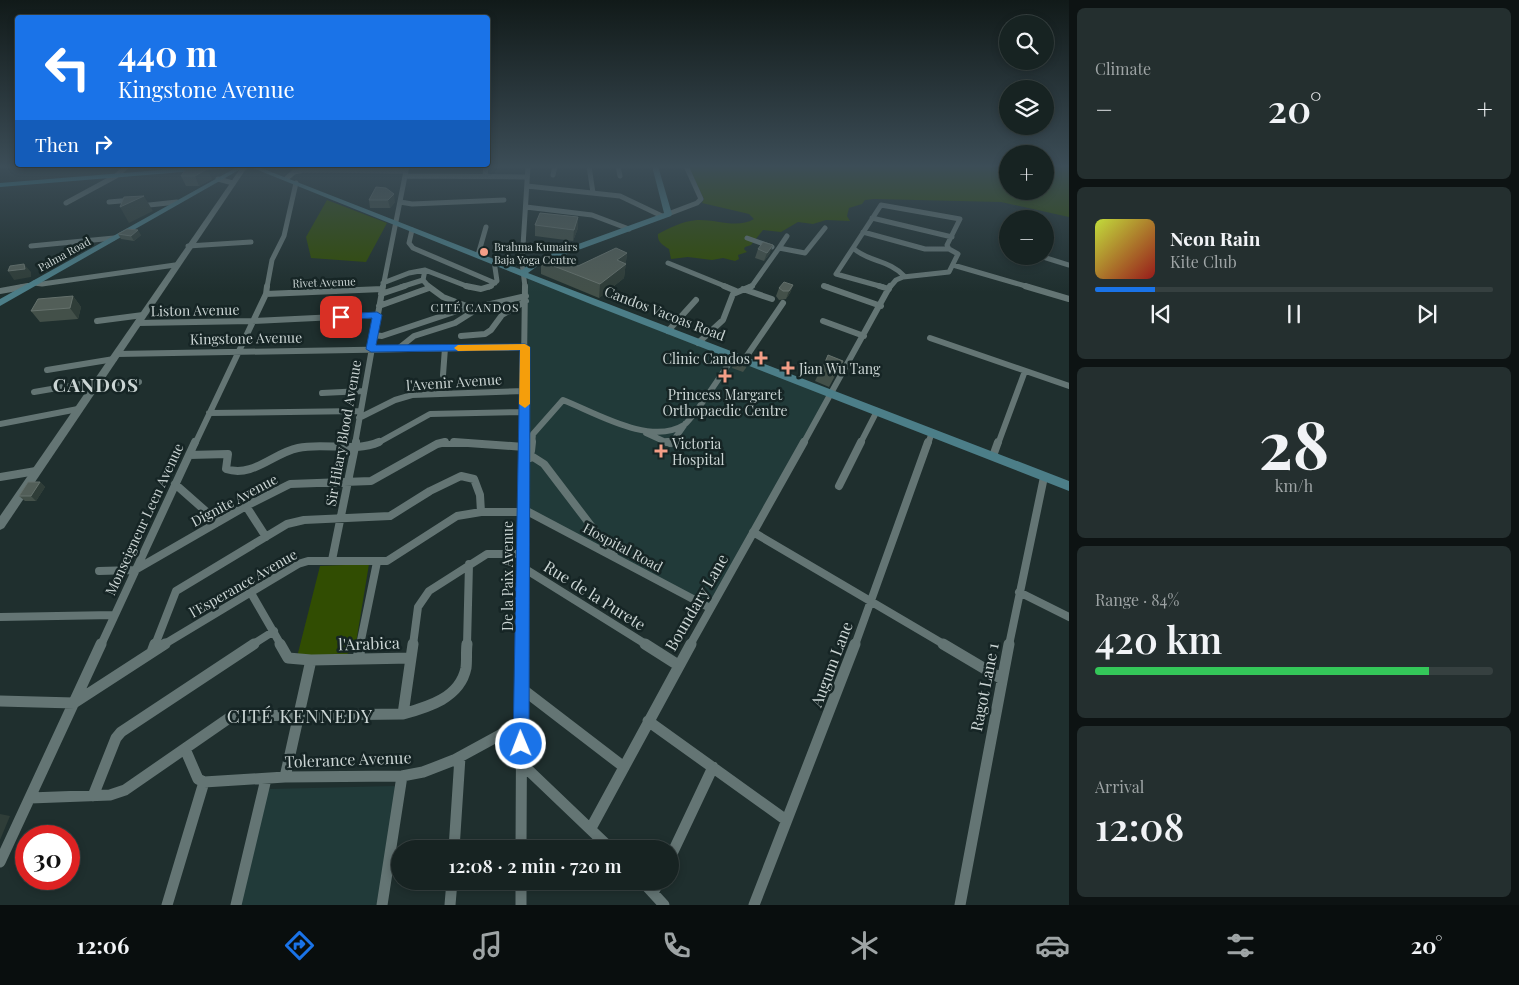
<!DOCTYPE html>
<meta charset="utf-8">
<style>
body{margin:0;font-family:"Playfair Display",serif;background:#242f2f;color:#f1f3f6;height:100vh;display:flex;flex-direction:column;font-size:19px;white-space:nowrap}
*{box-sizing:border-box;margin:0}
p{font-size:16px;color:#9ea4a5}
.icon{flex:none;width:28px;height:28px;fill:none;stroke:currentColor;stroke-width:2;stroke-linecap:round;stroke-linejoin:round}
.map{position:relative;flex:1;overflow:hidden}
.drawer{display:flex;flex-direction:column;gap:8px;padding:8px;background:#0d1313;width:450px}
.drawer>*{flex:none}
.top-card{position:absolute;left:15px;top:15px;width:475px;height:152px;border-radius:5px;box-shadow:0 2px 8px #0003,0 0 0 1px #364040;background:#1a73e8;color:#fff;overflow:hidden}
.fabs{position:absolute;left:999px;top:15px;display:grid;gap:10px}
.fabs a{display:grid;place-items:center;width:55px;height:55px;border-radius:50%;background:#172322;box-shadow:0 2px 8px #0003,0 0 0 1px #364040;font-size:25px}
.speed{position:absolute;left:15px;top:825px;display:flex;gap:10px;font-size:25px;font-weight:700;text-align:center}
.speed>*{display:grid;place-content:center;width:65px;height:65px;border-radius:50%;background:#172322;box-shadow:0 2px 8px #0003,0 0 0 1px #364040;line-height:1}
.speed .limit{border:8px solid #d22;background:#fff;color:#111}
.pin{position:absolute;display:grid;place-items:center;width:42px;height:42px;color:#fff;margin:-21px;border-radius:10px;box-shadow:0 2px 8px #0006}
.me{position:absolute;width:55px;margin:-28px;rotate:359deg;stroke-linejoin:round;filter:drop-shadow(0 0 4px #0008)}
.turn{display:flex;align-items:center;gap:18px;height:105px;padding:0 20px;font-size:22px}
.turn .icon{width:65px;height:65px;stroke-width:2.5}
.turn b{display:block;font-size:35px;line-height:42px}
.then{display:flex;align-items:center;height:48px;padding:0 20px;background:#0003;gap:10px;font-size:19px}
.big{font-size:38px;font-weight:600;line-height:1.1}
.drawer .widget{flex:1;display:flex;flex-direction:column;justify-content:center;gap:8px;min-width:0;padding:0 18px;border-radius:8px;background:#242f2f}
.drawer .dial{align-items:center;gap:0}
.dial b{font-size:65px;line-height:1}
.song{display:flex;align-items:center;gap:15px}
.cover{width:60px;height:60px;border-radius:8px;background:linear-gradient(135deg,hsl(70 70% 55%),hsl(0 70% 35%))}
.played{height:5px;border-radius:2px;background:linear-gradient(90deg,#1a73e8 15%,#364040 15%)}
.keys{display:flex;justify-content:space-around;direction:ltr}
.heat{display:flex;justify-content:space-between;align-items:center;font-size:28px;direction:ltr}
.charge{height:8px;border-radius:4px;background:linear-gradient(90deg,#34c759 84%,#364040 0)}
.trip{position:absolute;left:391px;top:840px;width:288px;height:50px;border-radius:25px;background:#172322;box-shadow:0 2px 8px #0003,0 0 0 1px #364040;font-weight:600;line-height:50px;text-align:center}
.tab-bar{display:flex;height:80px;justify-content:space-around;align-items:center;background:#090e0e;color:#9ea4a5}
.tab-bar .icon{width:35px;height:35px}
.tab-bar .active{color:#1a73e8}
.tab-bar b{font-size:22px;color:#f1f3f6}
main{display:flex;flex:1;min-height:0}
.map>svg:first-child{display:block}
</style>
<main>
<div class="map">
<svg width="1069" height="905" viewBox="0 0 1069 905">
<rect width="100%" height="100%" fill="#1f2f2e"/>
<path fill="#213a39" d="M528 279 828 396 709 605 525 507Z
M394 786 397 789 378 905H240L267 792 270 789Z"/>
<path fill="#314d02" d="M688 166H1007L1008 191H1045V166H1069V217L1001 202 874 199 865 200 862 204 849 208 847 216 850 221 826 220 813 224 798 222 781 232 763 230 751 245 745 247 744 249 747 252 738 255 739 259 735 261 723 258 712 260 688 257 671 259 669 249C663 245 657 242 658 234 669 228 683 221 697 220 716 219 737 229 754 219L749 214 702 203 704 199Z
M327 200 387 223 366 262 311 258 306 237Z
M369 564 355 649 347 654 297 657 320 566Z"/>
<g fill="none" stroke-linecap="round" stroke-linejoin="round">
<path stroke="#647574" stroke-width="5" d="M589 166 593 193
M618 166 620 176
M553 175 555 166
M405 176 527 177
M485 176 486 166
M287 178 294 172 304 170 406 171
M218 179 233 183
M527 186 620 196 662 216
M109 202 132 200
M400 202 412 204 504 200
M66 203 116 176 127 166
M140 206 177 202
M526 207 592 215 629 229
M668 214 697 203 701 199 686 166
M872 218 952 237
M412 230 409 243 413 248 495 283
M863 232 925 249H949L958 254 949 272 903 277 896 280 890 287
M747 238 772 247
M31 246 114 238
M188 246 251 242
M779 248 787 236
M853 248 836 274 883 287
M478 255 486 227
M1040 256 1069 265
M668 263 727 287
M953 265 1029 287
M425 270 423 280 429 287
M904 276C890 260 868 262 853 248L881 205 960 219 947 245 949 249
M34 283 42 284 175 265
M383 283 409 273 425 270 469 287
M824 286 828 287
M21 287 29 286
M267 287 272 260 284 236 296 183
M383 287 407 166
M401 287 423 280
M489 287 497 281 494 261
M525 287 522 262 528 166
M749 287 752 286 779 248 805 253 825 228"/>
<path stroke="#647574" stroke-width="6" d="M428 286 443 297 469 307
M466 286 481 289 491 286
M724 286 736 291
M824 286 881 306
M879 286 889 289
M1025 286 1069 299
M743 289 772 299
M0 291 28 286
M266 294 382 289
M381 294 405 286
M379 306 429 288
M97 321 143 315
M823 321 864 336
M138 323 252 321 377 315
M668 331 696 300
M373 335 382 336 469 307 476 309
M461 336 485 334 491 330 502 315 526 301
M930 338 1069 386
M698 343 723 320 733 294 752 286
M399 348 414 336 455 323 482 306 526 296
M117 354 525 347
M744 360 783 303
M47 370 114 359
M443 375 445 348
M96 384 139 382
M34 392 98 381
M322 393 363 391
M209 413 360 411
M359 418 395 400 412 395 525 391
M0 424 78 409
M646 433 670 444
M195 444 266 294 267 286
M355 444 383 286
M376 444 430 414 524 412
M439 444H473
M523 444 525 286
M532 444 533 434 563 400C596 413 650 446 684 425 693 419 725 369 734 356
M671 444 685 424
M803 444 890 286
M860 444 877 411
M928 444 932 432
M998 444 1025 371"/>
<path stroke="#647574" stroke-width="8" d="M454 442 524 447
M667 442H672
M189 455 228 454 226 469C253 478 273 453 298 448 325 442 354 453 379 442
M993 456 998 442
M524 460 531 451 532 442
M524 460 533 457 544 464 614 556
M0 477 36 471
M175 484 218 522
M839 486 861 442
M246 506 266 537
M523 509 710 608
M753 532 945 645
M332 560 356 442
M522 567 647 645
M99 571 135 570 246 506 290 484 371 481 437 444 445 442
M1019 592 1069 617
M251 593 281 645
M0 617 114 615
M101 645 195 442
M155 645 176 591 287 524 304 520 390 516 430 491 461 476 474 479 480 495 481 512
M163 645 298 564 308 561H387L457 516 481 512H522
M252 645 274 631
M360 645 377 562
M413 645 418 607 429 591 487 554H523
M467 645 469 564
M522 645 523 442
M690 645 804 442
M855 645 928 442
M1009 645 1044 477"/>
<path stroke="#647574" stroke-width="11" d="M280 644 288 658 311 660 411 658 413 644
M645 644 678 665
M943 644 1002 679
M152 652 155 644
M358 658 361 644
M521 688 624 767
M0 701 74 703 165 644
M403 714 411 658
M648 721 786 820
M185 749 198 779 204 782 285 777 402 776 423 772 454 760 520 724
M521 763 611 849
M285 777 311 660
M93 796 116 738 121 732 254 644
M30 798 110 795 125 790 232 716 403 714C428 707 460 698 466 668 467 660 466 652 467 644
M591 828 691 644
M454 849 460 757
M521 849 522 644
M670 858 713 767
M0 862 101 644
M521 881V905
M642 881 664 905
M653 893 659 881
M167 905 204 782
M236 905 266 779
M382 905 402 776
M450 905 452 881
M754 905 855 644
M960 905 1009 644"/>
<path fill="#647574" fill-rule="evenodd" d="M242 166H248L4 528 0 530V516Z"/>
<path fill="#4c7e88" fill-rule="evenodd" d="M239 166H246L0 306V299Z
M248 166H256L522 270 534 260 664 213 652 166H658L672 214 671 216 540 264 528 273 1069 481V491L593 305Z"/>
<path fill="#35869c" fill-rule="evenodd" d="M209 166H235L231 168 0 187V183Z
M250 166H258L259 167 255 169Z"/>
</g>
<path fill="#435049" d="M186 169 212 179 199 186H186L181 176Z
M376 187 395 202 390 208H370L369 200Z
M578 217V228L573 241 535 236V225Z
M118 234 141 235 134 241 121 239Z
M758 249 770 253 764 261 755 258Z
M627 253 624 278 599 298 541 274V261L578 266Z
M793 285 790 293 786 299 779 300 776 296 779 288Z
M73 296 81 307 78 319 40 322 31 311Z
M828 355 843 361 829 387 815 381Z
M734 362H748L746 368 743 372 732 368Z
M40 482 45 487 36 501H25L19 496Z"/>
<path fill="#2f3d38" d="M136 166H161L137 169Z
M207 169 212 179 199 186 195 176Z
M394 194 395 202 390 208 388 200Z
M144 196 153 211 129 223 120 207Z
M578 217V228L573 241 574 230Z
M138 230 141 235 134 241 131 236Z
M773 245 770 253 764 261 767 253Z
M627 253 624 278 599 298 600 284 617 260Z
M24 264 31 272V277L14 280 8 271Z
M793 285 790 293 786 299 789 291Z
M73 296 81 307 78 319 70 308Z
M40 482 45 487 36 501 31 496Z
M0 814 10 816 0 840Z"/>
<path fill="#525e58" stroke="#65716c" d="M186 169H207L195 176H181Z
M376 187 386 188 394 194 388 200H369Z
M144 196 120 207 124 197Z
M540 213 578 217 574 230 535 225Z
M127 229 138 230 131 236 118 234Z
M763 242 773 245 767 253 758 249Z
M616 248 627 253 617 260 626 264 600 284 541 261 549 255 578 266Z
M24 264 25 269 8 271 10 266Z
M784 282 793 285 789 291H783L779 288Z
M73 296 70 308 31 311 38 299Z
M828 355 843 361 838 370 824 365Z
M737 358 748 362 745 366 734 362Z
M28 482H40L31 496H19Z"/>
<linearGradient id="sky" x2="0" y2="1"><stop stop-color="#111a19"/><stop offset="0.57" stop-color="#3c4d57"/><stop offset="1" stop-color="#3c4d57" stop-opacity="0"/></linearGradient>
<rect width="1069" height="292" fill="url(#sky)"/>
<path fill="#1a73e8" stroke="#114b97" d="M377 312 382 315 376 345 525 344 530 347 529 744 526 749 521 752 515 749 513 744 520 350 371 352 366 349 372 318 341 320 337 317 341 314Z"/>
<path fill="#f59e0b" d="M525 344 530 347V404L525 408 519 404 520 350 458 351 454 348 458 345Z"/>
<g fill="#f49e87" stroke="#162525" stroke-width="2">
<circle cx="484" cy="252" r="5"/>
<path d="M758.5 350.5h5v5h5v5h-5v5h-5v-5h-5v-5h5z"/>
<path d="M785.5 360.5h5v5h5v5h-5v5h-5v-5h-5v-5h5z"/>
<path d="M722.5 368.5h5v5h5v5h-5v5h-5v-5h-5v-5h5z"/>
<path d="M658.5 443.5h5v5h5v5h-5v5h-5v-5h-5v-5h5z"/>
</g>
<g text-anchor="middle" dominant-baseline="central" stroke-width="5" stroke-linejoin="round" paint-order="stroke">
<g font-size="11" fill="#cbd5d4" stroke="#162525" text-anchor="start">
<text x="494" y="246">Brahma Kumairs<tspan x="494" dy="13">Baja Yoga Centre</tspan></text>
</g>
<g font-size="11" fill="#cbd5d4" stroke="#162525">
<text transform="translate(64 254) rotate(-29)">Palma Road</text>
<text transform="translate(324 282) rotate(-2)">Rivet Avenue</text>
</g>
<g font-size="12" letter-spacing="1" fill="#cbd5d4" stroke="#162525">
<text x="475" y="307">CITÉ CANDOS</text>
</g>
<g font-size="14" fill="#cbd5d4" stroke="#162525">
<text transform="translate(195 310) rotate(-1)">Liston Avenue</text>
<text transform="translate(665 313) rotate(21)">Candos Vacoas Road</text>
<text transform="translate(246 338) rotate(-1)">Kingstone Avenue</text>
<text transform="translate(454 382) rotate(-4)">l'Avenir Avenue</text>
<text transform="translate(343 433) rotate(-80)">Sir Hilary Blood Avenue</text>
<text transform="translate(234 500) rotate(-28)">Dignite Avenue</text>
<text transform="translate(144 519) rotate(-65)">Monseigneur Leen Avenue</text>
<text transform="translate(623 547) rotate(28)">Hospital Road</text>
<text transform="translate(507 576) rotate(-90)">De la Paix Avenue</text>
<text transform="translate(243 583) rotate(-30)">l'Esperance Avenue</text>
</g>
<g font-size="14" fill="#cbd5d4" stroke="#162525" text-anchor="start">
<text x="750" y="358" text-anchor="end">Clinic Candos</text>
<text x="799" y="368">Jian Wu Tang</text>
<text x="725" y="394" text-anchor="middle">Princess Margaret<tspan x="725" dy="16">Orthopaedic Centre</tspan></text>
<text x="672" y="443">Victoria<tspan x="672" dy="16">Hospital</tspan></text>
</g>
<g font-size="16" fill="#cbd5d4" stroke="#162525">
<text transform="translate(595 595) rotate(32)">Rue de la Purete</text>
<text transform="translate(696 602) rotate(-60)">Boundary Lane</text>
<text transform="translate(369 643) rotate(-2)">l'Arabica</text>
<text transform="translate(831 664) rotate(-69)">Augum Lane</text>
<text transform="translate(984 687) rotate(-79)">Ragot Lane 1</text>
<text transform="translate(348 759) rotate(-2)">Tolerance Avenue</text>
</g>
<g font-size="19" font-weight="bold" letter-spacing="1" fill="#cbd5d4" stroke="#162525">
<text x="96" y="384">CANDOS</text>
</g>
<g font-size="19" letter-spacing="1" fill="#cbd5d4" stroke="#162525">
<text x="300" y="715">CITÉ KENNEDY</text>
</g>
</g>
</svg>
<div class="fabs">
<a><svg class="icon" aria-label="search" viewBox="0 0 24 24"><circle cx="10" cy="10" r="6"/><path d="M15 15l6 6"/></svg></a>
<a><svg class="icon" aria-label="layers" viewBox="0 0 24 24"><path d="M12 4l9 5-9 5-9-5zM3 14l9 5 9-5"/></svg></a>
<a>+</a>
<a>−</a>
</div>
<div class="speed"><div class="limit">30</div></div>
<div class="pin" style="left:341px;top:317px;background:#d93025"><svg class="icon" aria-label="arrive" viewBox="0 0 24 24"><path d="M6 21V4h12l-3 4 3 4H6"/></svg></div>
<svg class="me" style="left:521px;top:744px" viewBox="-20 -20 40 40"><circle r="17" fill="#1a73e8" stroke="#fff" stroke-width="3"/><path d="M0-11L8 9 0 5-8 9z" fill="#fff"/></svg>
<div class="trip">12:08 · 2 min · 720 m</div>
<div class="top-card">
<div class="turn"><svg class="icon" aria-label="left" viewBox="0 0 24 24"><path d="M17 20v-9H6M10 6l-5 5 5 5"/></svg><div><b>440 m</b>Kingstone Avenue</div></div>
<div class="then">Then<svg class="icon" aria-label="right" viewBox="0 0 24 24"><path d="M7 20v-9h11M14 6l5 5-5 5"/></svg></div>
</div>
</div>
<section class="drawer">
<div class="widget"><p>Climate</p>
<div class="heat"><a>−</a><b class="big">20°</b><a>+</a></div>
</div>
<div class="widget">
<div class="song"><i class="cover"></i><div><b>Neon Rain</b><p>Kite Club</p></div></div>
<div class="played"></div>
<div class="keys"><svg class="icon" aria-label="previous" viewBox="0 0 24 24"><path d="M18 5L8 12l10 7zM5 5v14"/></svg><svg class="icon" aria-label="pause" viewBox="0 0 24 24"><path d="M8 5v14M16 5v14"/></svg><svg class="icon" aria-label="next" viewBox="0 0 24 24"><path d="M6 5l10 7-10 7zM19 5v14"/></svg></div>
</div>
<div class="widget dial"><b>28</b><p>km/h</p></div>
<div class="widget"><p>Range · 84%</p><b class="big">420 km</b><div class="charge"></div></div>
<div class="widget"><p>Arrival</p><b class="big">12:08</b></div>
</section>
</main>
<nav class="tab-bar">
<b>12:06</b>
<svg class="icon active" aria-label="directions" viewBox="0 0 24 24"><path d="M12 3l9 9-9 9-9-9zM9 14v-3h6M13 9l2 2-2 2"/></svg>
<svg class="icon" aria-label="music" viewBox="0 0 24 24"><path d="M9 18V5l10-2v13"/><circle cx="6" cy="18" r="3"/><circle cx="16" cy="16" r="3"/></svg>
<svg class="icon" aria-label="phone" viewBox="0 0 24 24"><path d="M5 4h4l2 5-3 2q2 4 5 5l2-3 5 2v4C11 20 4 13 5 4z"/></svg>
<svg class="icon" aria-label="climate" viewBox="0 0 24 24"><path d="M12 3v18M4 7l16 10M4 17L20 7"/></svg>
<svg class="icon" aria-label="car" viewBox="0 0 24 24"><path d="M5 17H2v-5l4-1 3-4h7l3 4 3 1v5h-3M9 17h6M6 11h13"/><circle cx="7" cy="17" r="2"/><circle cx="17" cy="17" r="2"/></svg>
<svg class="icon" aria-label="filters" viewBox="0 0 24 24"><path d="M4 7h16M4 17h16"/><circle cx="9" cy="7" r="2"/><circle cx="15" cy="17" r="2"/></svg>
<b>20°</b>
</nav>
